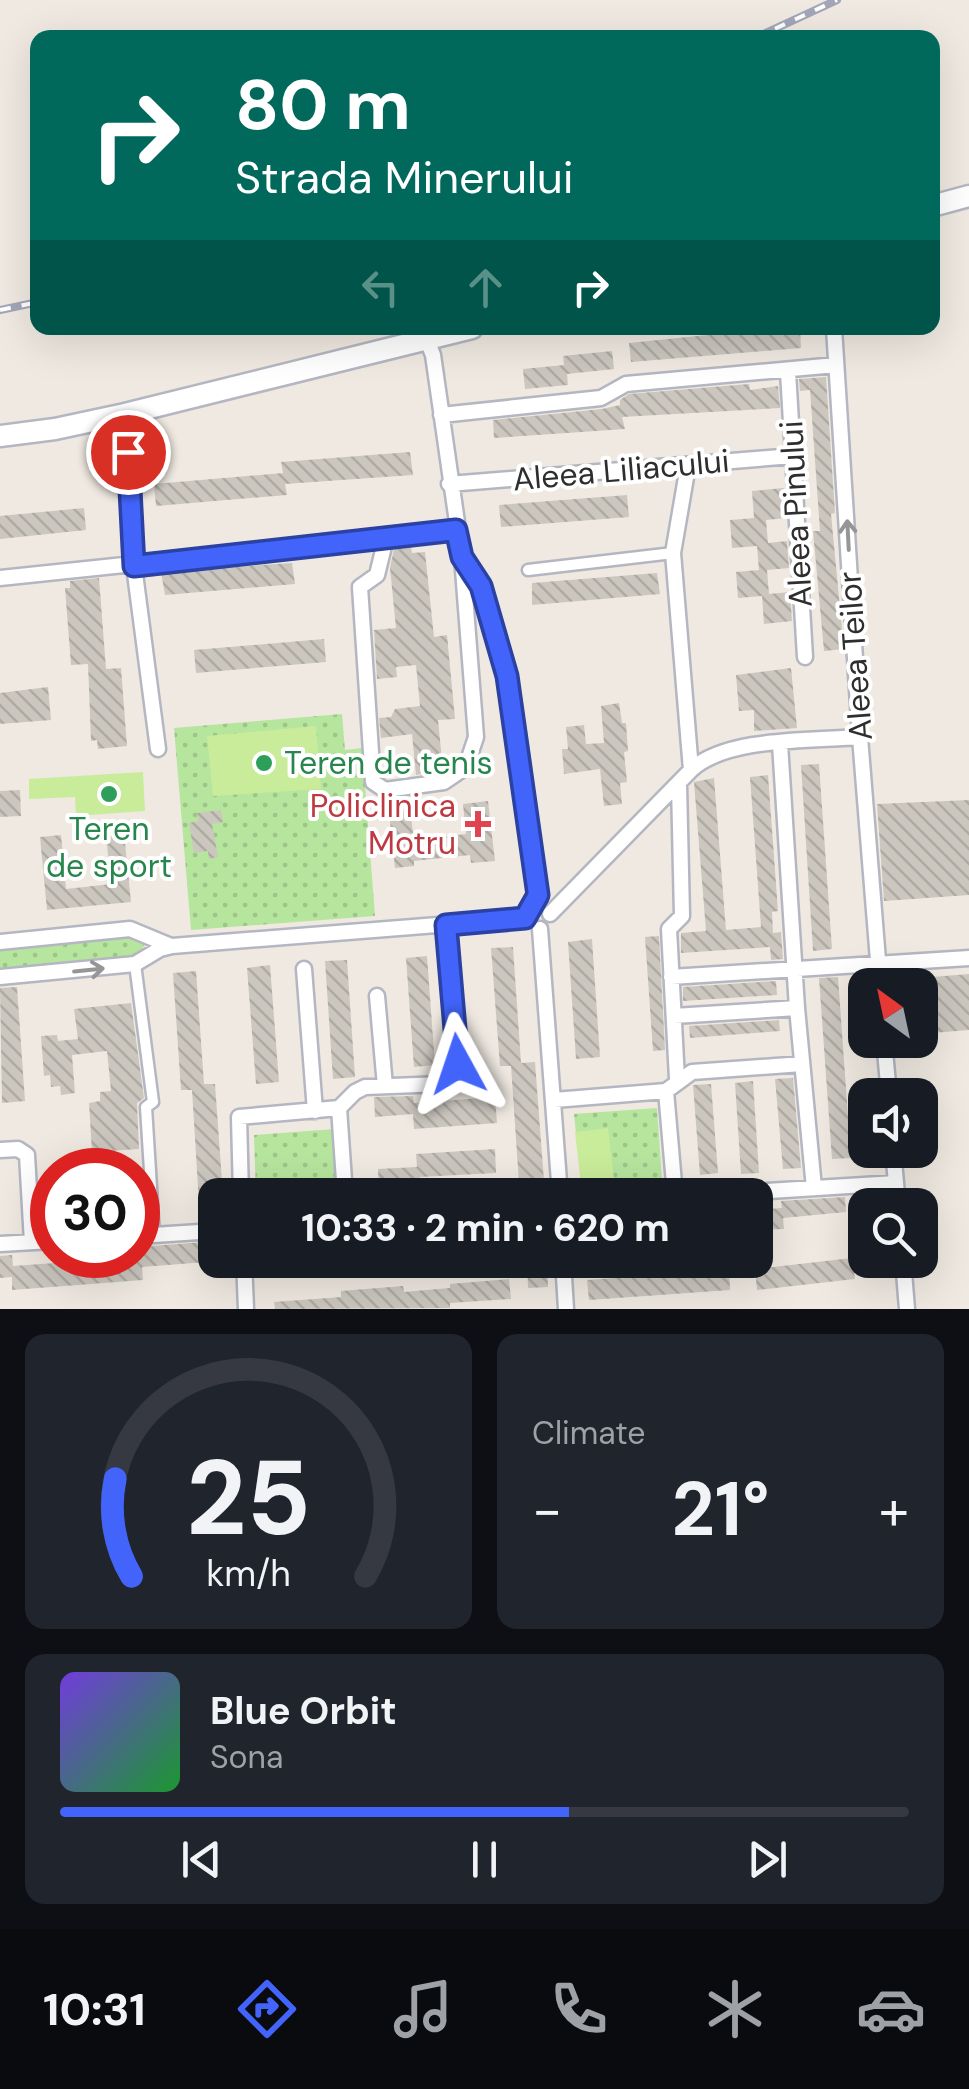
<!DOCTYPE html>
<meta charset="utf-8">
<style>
body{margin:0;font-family:"DM Sans",sans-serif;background:#20242c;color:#f1f3f6;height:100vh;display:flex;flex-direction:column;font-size:38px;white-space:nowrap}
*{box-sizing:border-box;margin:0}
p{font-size:32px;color:#9ea1a6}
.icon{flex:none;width:55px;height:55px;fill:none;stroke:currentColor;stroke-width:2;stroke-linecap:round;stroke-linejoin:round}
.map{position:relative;height:1309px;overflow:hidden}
.details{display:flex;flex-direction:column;gap:25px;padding:25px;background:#0d0f14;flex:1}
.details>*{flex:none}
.banner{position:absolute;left:30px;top:30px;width:910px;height:305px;border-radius:20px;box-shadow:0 10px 40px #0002;background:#00695c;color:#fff;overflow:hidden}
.needle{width:65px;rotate:327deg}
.fabs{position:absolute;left:848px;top:968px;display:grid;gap:20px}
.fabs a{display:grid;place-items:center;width:90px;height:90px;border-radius:20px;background:#171b24;box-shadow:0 10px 40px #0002;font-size:50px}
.speed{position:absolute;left:30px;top:1148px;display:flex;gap:20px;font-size:50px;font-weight:700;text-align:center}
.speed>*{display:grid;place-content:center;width:130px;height:130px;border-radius:50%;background:#171b24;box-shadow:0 10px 40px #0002;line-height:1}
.speed .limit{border:15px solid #d22;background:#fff;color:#111}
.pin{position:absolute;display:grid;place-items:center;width:85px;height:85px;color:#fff;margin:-42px;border:5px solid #fff;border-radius:50%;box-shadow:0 2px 10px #0007}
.me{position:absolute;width:110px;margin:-55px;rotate:355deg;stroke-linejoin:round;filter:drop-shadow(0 0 8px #0008)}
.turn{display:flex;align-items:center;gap:35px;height:210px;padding:0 40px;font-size:45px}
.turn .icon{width:130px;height:130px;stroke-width:2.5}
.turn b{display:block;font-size:70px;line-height:85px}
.lanes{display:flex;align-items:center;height:95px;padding:0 40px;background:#0003;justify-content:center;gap:50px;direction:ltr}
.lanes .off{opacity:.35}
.big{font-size:75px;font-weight:700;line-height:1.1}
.details .tile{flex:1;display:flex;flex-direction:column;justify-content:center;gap:15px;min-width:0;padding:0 35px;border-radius:20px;background:#20242c}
.details .dial{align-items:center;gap:0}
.dial svg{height:260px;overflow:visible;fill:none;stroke:#363941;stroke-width:7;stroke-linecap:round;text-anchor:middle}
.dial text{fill:#f1f3f6;stroke:none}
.song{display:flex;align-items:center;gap:30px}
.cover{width:120px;height:120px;border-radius:15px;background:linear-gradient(135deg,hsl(260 70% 55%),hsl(130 70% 35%))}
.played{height:10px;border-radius:5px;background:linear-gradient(90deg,#4264fb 60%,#363941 60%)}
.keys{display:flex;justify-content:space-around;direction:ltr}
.heat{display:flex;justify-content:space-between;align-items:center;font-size:55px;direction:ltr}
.details .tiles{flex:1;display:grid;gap:25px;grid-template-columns:1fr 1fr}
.tile:last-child{grid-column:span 2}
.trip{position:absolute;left:198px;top:1178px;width:575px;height:100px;border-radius:20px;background:#171b24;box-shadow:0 10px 40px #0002;font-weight:700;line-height:100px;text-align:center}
.tabs{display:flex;height:160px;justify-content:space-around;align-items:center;background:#090b0e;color:#9ea1a6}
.tabs .icon{width:70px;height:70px}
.tabs .on{color:#4264fb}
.tabs b{font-size:45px;color:#f1f3f6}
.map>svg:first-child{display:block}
</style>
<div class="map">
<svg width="969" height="1309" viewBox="0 0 969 1309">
<defs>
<pattern id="grass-dots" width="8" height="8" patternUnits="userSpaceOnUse" patternTransform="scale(2.5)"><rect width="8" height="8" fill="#b6e59e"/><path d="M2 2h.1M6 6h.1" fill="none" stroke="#9dc588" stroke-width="1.8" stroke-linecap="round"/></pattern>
<pattern id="building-back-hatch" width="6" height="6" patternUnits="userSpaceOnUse" patternTransform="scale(2.5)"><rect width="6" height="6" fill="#cbc7bf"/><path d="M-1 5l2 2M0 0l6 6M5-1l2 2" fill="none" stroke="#afaba4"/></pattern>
</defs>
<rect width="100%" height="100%" fill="#efe9e1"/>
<path fill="url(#grass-dots)" d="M342 714 345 750 362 748 375 916 191 930 174 728Z
M133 934 144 945 139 957 0 971V947Z
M657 1108 662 1180 581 1183 574 1114Z
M335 1129 339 1195H256L254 1135Z"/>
<path fill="#c9ec9a" d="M316 726 321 789 213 796 207 736Z
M143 772 145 811 76 816 75 797 29 799V779Z
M608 1128 614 1179 581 1183 575 1132Z"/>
<path fill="url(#building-back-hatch)" d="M775 328H800L801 348 631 362 629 343Z
M612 351 614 369 567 374 568 385 525 389 523 369 564 365 563 356Z
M826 377 835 513 831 514 844 649 824 651 813 531H820L810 390 800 391 799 379Z
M749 384 750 390 778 386 780 408 622 417 625 429 494 438 493 420 602 409 620 405V400L629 394Z
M410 452 413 475 285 484 287 495 156 506 154 484 283 473 281 462Z
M784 488 786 518 766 520 768 543 787 541 789 568 767 570 769 594 790 592 792 621 764 624 762 596 738 598 736 572 759 570 757 546 732 548 730 520 754 518 752 491Z
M627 495 629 517 501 527 499 505Z
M84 508 86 530 0 539V516Z
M411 547 412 553 425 552 434 637 447 635 455 719 438 720 443 770 416 775 412 734 381 738 379 718 391 717 395 709 420 706 416 665 396 667 397 677 377 679 374 630 396 628 390 568 394 549Z
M292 563 295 584 165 595 161 572Z
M657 573 660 594 532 605V583Z
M99 578 106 669 121 668 127 746 98 749 97 740 91 741 88 664 71 665 65 588H70V581Z
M324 639 326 662 196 673 194 650Z
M791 668 797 728 754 731V710L739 711 736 675Z
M48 687 51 720 0 724V693Z
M619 703 622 723H626L628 751 624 752 627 782 620 783 622 804 604 806 600 769 564 774 562 749H568L566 727 584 725 586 744 604 743 601 706Z
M819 764 832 949 813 951 801 765Z
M768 775 778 911 772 912 773 933 781 932 783 959 771 960 770 947 681 953V933L706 931 694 782 714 778 726 930 761 927 750 777Z
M20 790 21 816 0 817V791Z
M969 800V895L884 901 877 804Z
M488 801 495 861 471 863 470 855 414 861V866L395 868 389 812 410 810 414 840 466 834 463 804Z
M221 810 223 822 212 824 218 857 209 859 208 851 194 853 189 823 198 821 197 813Z
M124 833 131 902 47 910 40 837 61 835 66 889 111 884 106 835Z
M659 936 665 1050 653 1051 645 937Z
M592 939 600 1057 576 1059 568 942Z
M513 947 521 1063 535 1062 544 1181 519 1183 511 1066H500L491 948Z
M427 956 435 1065 414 1067 406 958Z
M347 960 355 1077 333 1079 325 961Z
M270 965 279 1082 256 1084 247 968Z
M196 971 204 1084H215L223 1195H215V1202L199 1203 192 1090H181L173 973Z
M969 974V1030L920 1034V978Z
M838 977 851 1158 832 1159 819 978Z
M776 981 777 995 683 1001V987Z
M17 987 25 1101 2 1103 0 988Z
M131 1003 144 1098 137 1103 139 1149 92 1152 89 1103 100 1101V1092L111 1091 107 1051 72 1055 75 1093 61 1095 60 1086 51 1087 50 1075 44 1076 41 1036 57 1035 58 1041 78 1039 74 1009Z
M779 1020 780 1031 690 1038 689 1026Z
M793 1078 801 1168 783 1169 775 1079Z
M753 1081 759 1173 741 1174 735 1083Z
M711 1084 718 1173 700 1175 693 1085Z
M413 1096 414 1103 495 1097 497 1123 414 1129 413 1114 375 1117 374 1097Z
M495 1149 496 1173 420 1177 421 1192 379 1195 378 1169 417 1167 416 1154Z
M845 1197 846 1212 783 1218 784 1229 755 1230V1210L782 1208 781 1201Z
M205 1242 206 1262 142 1267 143 1280 12 1290V1277L0 1278V1256L12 1255 13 1266 139 1257 138 1247Z
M852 1258 855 1279 757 1290 755 1269Z
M527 1260H547L548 1287 528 1288Z
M729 1270 730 1290 589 1300 587 1280Z
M509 1279 511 1299 450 1303V1308L275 1309 274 1302 341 1297V1291L403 1286 404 1292 450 1288V1284Z"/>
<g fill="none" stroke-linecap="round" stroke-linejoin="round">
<defs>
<path id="pedestrian" d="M528 570 673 553
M135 964 153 1102 146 1107 154 1235"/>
<path id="minor" d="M834 328 860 737 880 985
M788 372 805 657
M125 414 134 566 158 749
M441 415 601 398 626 384 836 365
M688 466 673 553 691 770
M449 484 793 456
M386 538 377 575 360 587 373 782 385 790 444 782 466 767 476 737 462 557 433 355 422 328
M462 557C516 639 525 796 538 895L535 905
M0 578 457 530
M780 744 797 1008 814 1188
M550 914 691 770C726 737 811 741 860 737
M540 929 560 1195
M0 942 130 929 171 946
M304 969 315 1111
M0 977 135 964 160 949 172 946 525 918
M671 977 969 958
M377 996 385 1086
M674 1016 797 1008
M884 1040 889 1095
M677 1079 669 929 682 916 679 784
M666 1091 675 1195
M554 1100 666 1091 692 1072 802 1064
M0 1150 18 1149 27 1155 32 1242
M893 1150 898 1205
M241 1195 239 1117 339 1108
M345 1195 339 1108 355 1092 365 1087 443 1084 452 1078 458 1065 446 925
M704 1195 896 1183
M138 1236 215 1231
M0 1244 52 1241
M244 1260 246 1309
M563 1260 566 1309
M903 1260 907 1309"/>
<path id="secondary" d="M932 206 969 196
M0 436 55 429 125 414 472 328"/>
</defs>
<use href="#pedestrian" stroke="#b4b7c1" stroke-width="15"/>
<use href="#minor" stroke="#b4b7c1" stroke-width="19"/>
<use href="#secondary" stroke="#b4b7c1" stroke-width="25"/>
<use href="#pedestrian" stroke="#fff" stroke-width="10"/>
<use href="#minor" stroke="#fff" stroke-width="14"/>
<use href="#secondary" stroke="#fff" stroke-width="20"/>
<defs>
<path id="rail" d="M755 38 837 0
M0 310 38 302"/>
</defs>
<use href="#rail" stroke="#a3a6b8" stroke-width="8"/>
<use href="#rail" stroke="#fff" stroke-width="4" stroke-dasharray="11" stroke-linecap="butt"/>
</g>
<defs><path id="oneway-shaft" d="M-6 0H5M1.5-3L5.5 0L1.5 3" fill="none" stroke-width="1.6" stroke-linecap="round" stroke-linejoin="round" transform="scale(2.5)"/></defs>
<g stroke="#969696">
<use href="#oneway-shaft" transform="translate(848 535) rotate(-93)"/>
<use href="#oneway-shaft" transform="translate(89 970) rotate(-6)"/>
</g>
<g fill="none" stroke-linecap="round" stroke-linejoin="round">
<defs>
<path id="route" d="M128 452 134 566 456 530 462 557 481 586 507 676 538 895 525 918 446 925 458 1064"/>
</defs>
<use href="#route" stroke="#2b41a3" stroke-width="25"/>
<use href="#route" stroke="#4264fb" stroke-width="18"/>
</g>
<g fill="#2e9e5b" stroke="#fff" stroke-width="4">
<circle cx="264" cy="763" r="10"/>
<circle cx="109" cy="794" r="10"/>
</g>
<path fill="#e0444e" stroke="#fff" stroke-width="4" d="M473 809h10v10h10v10h-10v10h-10v-10h-10v-10h10z"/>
<g text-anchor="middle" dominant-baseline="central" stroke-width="8" stroke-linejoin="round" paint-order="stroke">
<g font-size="32" fill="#2e2e2e" stroke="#fff">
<text transform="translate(621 470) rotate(-5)">Aleea Liliacului</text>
<text transform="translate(796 514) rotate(-93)">Aleea Pinului</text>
<text transform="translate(855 656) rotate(-94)">Aleea Teilor</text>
</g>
<g font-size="32" fill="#27864d" stroke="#fff" text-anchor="start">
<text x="284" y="763">Teren de tenis</text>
<text x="109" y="829" text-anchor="middle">Teren<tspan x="109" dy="37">de sport</tspan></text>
</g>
<g font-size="32" fill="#be3a42" stroke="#fff" text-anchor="end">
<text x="456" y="806">Policlinica<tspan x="456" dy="37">Motru</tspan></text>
</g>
</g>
</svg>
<div class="fabs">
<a><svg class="needle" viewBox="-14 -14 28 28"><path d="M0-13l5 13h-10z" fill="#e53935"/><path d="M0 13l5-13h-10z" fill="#9ea1a6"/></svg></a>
<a><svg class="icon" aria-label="sound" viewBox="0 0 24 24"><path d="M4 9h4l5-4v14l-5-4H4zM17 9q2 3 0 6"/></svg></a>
<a><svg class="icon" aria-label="search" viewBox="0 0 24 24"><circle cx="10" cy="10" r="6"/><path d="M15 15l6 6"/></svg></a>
</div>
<div class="speed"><div class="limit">30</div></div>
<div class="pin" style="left:128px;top:452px;background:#d93025"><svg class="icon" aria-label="arrive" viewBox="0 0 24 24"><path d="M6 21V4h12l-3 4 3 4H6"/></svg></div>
<svg class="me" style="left:458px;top:1064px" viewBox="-20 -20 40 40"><path d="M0-17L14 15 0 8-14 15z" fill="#4264fb" stroke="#fff" stroke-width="4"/></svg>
<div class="trip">10:33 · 2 min · 620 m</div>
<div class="banner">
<div class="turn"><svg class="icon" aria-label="right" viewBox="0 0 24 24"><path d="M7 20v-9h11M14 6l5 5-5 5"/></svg><div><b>80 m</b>Strada Minerului</div></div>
<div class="lanes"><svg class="icon off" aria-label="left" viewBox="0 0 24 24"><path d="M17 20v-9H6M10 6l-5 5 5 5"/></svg><svg class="icon off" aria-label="ahead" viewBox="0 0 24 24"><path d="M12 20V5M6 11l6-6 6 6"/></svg><svg class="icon" aria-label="right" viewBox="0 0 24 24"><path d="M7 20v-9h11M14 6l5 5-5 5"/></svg></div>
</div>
</div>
<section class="details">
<div class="tiles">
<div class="tile dial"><svg viewBox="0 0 100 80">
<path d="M14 69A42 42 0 1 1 86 69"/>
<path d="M14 69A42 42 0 0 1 9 39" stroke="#4264fb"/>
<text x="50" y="56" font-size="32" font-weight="700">25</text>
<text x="50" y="72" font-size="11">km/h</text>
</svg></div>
<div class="tile"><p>Climate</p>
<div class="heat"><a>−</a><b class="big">21°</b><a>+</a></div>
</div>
<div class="tile">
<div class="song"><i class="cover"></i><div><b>Blue Orbit</b><p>Sona</p></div></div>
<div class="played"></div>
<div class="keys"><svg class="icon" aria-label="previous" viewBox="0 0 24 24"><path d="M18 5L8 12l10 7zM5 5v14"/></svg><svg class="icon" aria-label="pause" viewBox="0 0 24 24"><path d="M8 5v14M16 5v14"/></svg><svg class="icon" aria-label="next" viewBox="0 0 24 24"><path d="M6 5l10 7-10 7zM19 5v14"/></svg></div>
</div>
</div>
</section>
<nav class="tabs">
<b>10:31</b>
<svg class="icon on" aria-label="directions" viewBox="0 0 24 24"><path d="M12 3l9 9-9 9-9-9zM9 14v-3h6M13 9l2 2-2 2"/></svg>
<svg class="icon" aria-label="music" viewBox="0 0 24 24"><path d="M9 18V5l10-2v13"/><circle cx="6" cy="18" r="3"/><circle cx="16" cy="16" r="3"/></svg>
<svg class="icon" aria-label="phone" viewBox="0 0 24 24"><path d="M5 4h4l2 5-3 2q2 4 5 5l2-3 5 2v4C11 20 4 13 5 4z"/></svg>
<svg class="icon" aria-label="climate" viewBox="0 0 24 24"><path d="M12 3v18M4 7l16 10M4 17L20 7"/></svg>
<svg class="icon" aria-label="car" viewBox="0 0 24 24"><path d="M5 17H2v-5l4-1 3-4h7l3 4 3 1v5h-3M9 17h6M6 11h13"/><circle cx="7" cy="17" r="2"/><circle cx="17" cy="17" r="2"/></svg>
</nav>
